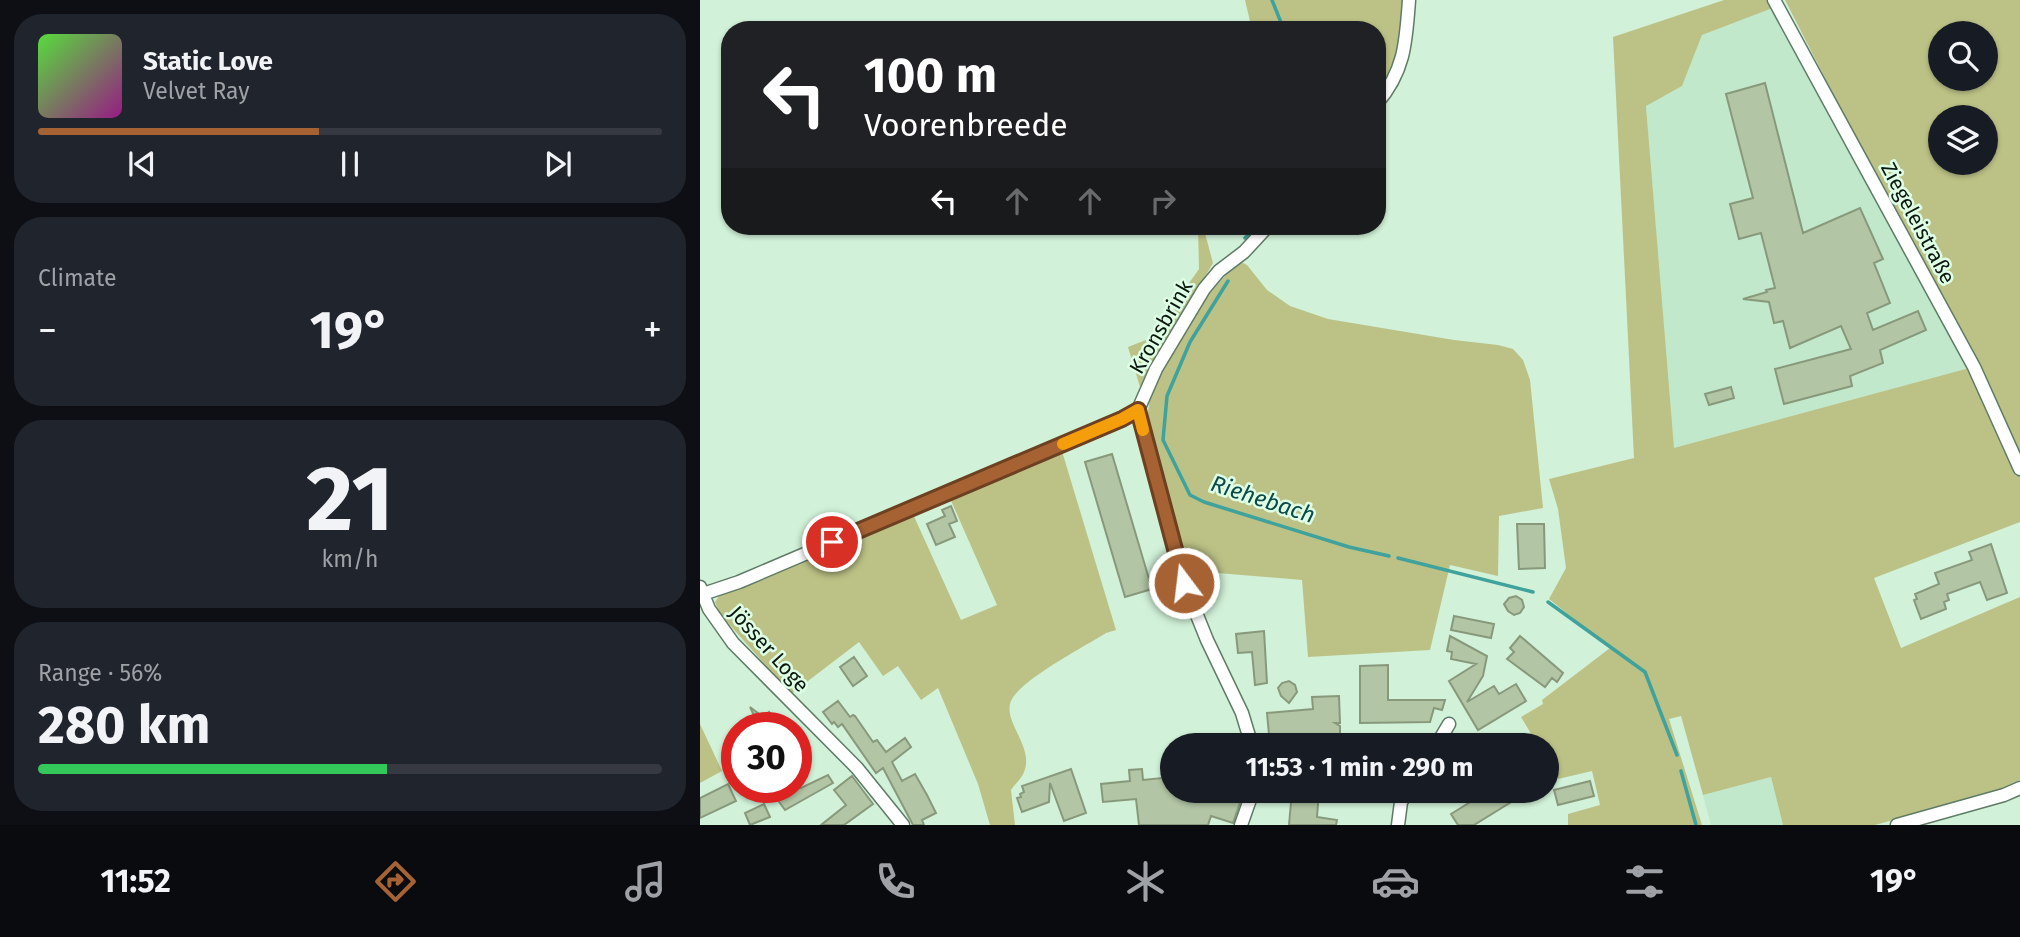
<!DOCTYPE html>
<meta charset="utf-8">
<style>
body{margin:0;font-family:"Fira Sans",sans-serif;background:#20242c;color:#f1f3f6;height:100vh;display:flex;flex-direction:column;font-size:26px;white-space:nowrap}
*{box-sizing:border-box;margin:0}
p{font-size:23px;color:#9ea1a6}
.icon{flex:none;width:38px;height:38px;fill:none;stroke:currentColor;stroke-width:2;stroke-linecap:round;stroke-linejoin:round}
.map{position:relative;flex:1;overflow:hidden}
.side{display:flex;flex-direction:column;gap:14px;padding:14px;background:#0d0f14;width:700px}
.side>*{flex:none}
.guide{position:absolute;left:21px;top:21px;width:665px;height:214px;border-radius:28px;box-shadow:0 2px 5px #0004;background:#202124;color:#fff;overflow:hidden}
.controls{position:absolute;left:1228px;top:21px;display:grid;gap:14px}
.controls a{display:grid;place-items:center;width:70px;height:70px;border-radius:50%;background:#171b24;box-shadow:0 2px 5px #0004;font-size:35px}
.speed{position:absolute;left:21px;top:712px;display:flex;gap:14px;font-size:35px;font-weight:700;text-align:center}
.speed>*{display:grid;place-content:center;width:91px;height:91px;border-radius:50%;background:#171b24;box-shadow:0 2px 5px #0004;line-height:1}
.speed .limit{border:10px solid #d22;background:#fff;color:#111}
.pin{position:absolute;display:grid;place-items:center;width:60px;height:60px;color:#fff;margin:-30px;border:4px solid #fff;border-radius:50%;box-shadow:0 2px 7px #0007}
.me{position:absolute;width:77px;margin:-38px;rotate:345deg;stroke-linejoin:round;filter:drop-shadow(0 0 5px #0008)}
.turn{display:flex;align-items:center;gap:24px;height:147px;padding:0 28px;font-size:32px}
.turn .icon{width:91px;height:91px;stroke-width:2.5}
.turn b{display:block;font-size:49px;line-height:60px}
.lanes{display:flex;align-items:center;height:66px;padding:0 28px;background:#0003;justify-content:center;gap:35px;direction:ltr}
.lanes .off{opacity:.35}
.big{font-size:52px;font-weight:700;line-height:1.1}
.side .widget{flex:1;display:flex;flex-direction:column;justify-content:center;gap:10px;min-width:0;padding:0 24px;border-radius:28px;background:#20242c}
.side .dial{align-items:center;gap:0}
.dial b{font-size:91px;line-height:1}
.song{display:flex;align-items:center;gap:21px}
.cover{width:84px;height:84px;border-radius:10px;background:linear-gradient(135deg,hsl(110 70% 55%),hsl(310 70% 35%))}
.played{height:7px;border-radius:4px;background:linear-gradient(90deg,#a66233 45%,#363941 45%)}
.keys{display:flex;justify-content:space-around;direction:ltr}
.heat{display:flex;justify-content:space-between;align-items:center;font-size:38px;direction:ltr}
.charge{height:10px;border-radius:5px;background:linear-gradient(90deg,#34c759 56%,#363941 0)}
.trip{position:absolute;left:460px;top:733px;width:399px;height:70px;border-radius:35px;background:#171b24;box-shadow:0 2px 5px #0004;font-weight:700;line-height:70px;text-align:center}
.tabs{display:flex;height:112px;justify-content:space-around;align-items:center;background:#090b0e;color:#9ea1a6}
.tabs .icon{width:49px;height:49px}
.tabs .selected{color:#a66233}
.tabs b{font-size:32px;color:#f1f3f6}
main{display:flex;flex:1;min-height:0}
.map>svg:first-child{display:block}
</style>
<main>
<section class="side">
<div class="widget">
<div class="song"><i class="cover"></i><div><b>Static Love</b><p>Velvet Ray</p></div></div>
<div class="played"></div>
<div class="keys"><svg class="icon" aria-label="previous" viewBox="0 0 24 24"><path d="M18 5L8 12l10 7zM5 5v14"/></svg><svg class="icon" aria-label="pause" viewBox="0 0 24 24"><path d="M8 5v14M16 5v14"/></svg><svg class="icon" aria-label="next" viewBox="0 0 24 24"><path d="M6 5l10 7-10 7zM19 5v14"/></svg></div>
</div>
<div class="widget"><p>Climate</p>
<div class="heat"><a>−</a><b class="big">19°</b><a>+</a></div>
</div>
<div class="widget dial"><b>21</b><p>km/h</p></div>
<div class="widget"><p>Range · 56%</p><b class="big">280 km</b><div class="charge"></div></div>
</section>
<div class="map">
<svg width="1320" height="825" viewBox="0 0 1320 825">
<rect width="100%" height="100%" fill="#d1f1d8"/>
<path fill="#c1e8ca" d="M1078 6 1274 367 973 449 946 105 982 86 1002 35Z
M1071 777 1083 825H1011L1003 795Z"/>
<path fill="#bcc286" fill-rule="evenodd" d="M545 0H705L700 56 677 93V30H585L581 21 552 30Z
M1024 0H1073L1078 6 1002 35 982 86 946 106 974 448 1273 367 1085 0H1320V522L1174 578 1201 648 1320 597V780L1295 792 1175 825H1083L1071 777 1003 795 981 716 969 719 1002 825H868V814L900 805 892 771 858 779 847 761V746L838 745 821 717 843 704 842 700 910 648 849 599 866 568 858 509 849 479 934 458 913 37ZM1241 33H1286V79H1241ZM1241 117H1286V163H1241Z
M498 226H503L513 263 440 387 428 347 456 336 474 311 482 293 499 269Z
M541 262 547 265 567 290 590 306 628 319 754 340 798 345 813 349 823 360 830 380 843 508 799 516 798 576 750 565 730 650 608 657 602 580 481 570 446 427 451 391 464 366 501 304 530 270Z
M361 448 416 630 406 633C382 648 324 678 312 699 300 720 335 746 324 772 322 778 315 784 311 790L315 825H290L278 784 238 688 221 700 198 666 183 676 159 642 91 694 20 614 15 602 19 596 31 590 212 512 261 620 297 605 249 496Z
M0 724 22 771 0 783Z"/>
<g fill="none" stroke-linecap="round" stroke-linejoin="round">
<path stroke="#3fa29c" stroke-width="3.5" d="M572 0 584 30
M545 238 556 226
M528 281 490 342 467 396 463 440 490 495 504 502 649 547 689 556
M698 558 833 592
M848 602 945 672 977 755
M981 771 996 825"/>
</g>
<path fill="#b2c5a5" stroke="#88997b" stroke-width="2" d="M1065 83 1103 233 1160 208 1183 259 1174 263 1190 303 1167 313 1173 330 1218 311 1226 330 1180 350 1183 363 1150 376 1152 386 1084 404 1075 369 1151 349 1141 326 1090 348 1083 321 1074 323 1069 302 1043 299 1067 292 1066 290 1075 288 1061 233 1039 239 1030 204 1053 198 1026 94Z
M1031 387 1034 398 1009 405 1005 394Z
M412 454 452 589 425 597 385 462Z
M251 506 257 521 249 524 255 537 236 545 227 524 245 516 242 510Z
M817 524H844L845 568 819 569Z
M1291 544 1307 593 1287 600 1280 582 1247 594 1249 600 1244 602 1246 609 1221 619 1214 600 1217 599 1215 594 1239 584 1235 573 1272 560 1269 552Z
M816 596 822 600 824 607 820 613 814 615 808 611 804 604 809 598Z
M754 616 794 624 791 638 751 630Z
M564 631 567 683 555 685 552 652 538 653 536 634Z
M750 636 787 656 783 676 767 702 794 686 799 694 816 684 826 701 778 730 749 681 776 664 751 659 752 652 747 651Z
M820 636 863 673 857 682 852 678 845 687 807 659 814 652 810 648Z
M154 657 167 676 153 686 140 667Z
M688 665V700H745L742 710 734 708 730 722 660 723V666Z
M589 681 595 685 597 692 589 703 581 696 578 688 582 683Z
M639 696 640 723H635L640 726V740L570 745 567 713 613 709 612 697Z
M138 701 150 717 153 715 155 716 173 742 177 740 186 752 205 738 211 747 192 762 202 781 215 774 227 795 236 813 222 820 224 825H213L183 768 176 773 142 724 138 727 134 722 132 724 123 712Z
M50 707 63 717 69 712 82 728H49L57 722Z
M371 769 386 813 364 821 350 783 349 802 322 812 317 798 321 797 320 794 324 792 322 786Z
M442 769 443 780 472 777V791H544L533 823 511 816 508 825H439L436 799 403 802 401 784 430 781 429 770Z
M128 775 133 783 85 810 69 788H101Z
M152 776 173 804 144 825H121L146 805 134 790Z
M890 781 894 796 858 805 854 790Z
M28 784 36 801 0 818V798Z
M592 791H619L617 817 637 820 636 825H589Z
M788 791H829L774 825H758L751 814Z
M64 804 70 817 50 825 45 813Z"/>
<g fill="none" stroke-linecap="round" stroke-linejoin="round">
<defs>
<path id="minor" d="M1074 0 1274 367 1320 469
M677 103C705 71 706 41 709 0
M0 587 9 609 33 643 157 768 203 825
M3 594 39 582 422 419 438 410
M552 746 542 713 507 640 484 583 438 410 456 369 504 289 519 271 544 252 568 226
M736 746 749 724
M541 825 553 791
M698 825 701 802 708 791
M1197 825 1304 795 1320 788"/>
</defs>
<use href="#minor" stroke="#5e7b65" stroke-width="15"/>
<use href="#minor" stroke="#fff" stroke-width="12"/>
</g>
<g fill="none" stroke-linecap="round" stroke-linejoin="round">
<defs>
<path id="route" d="M132 542 422 419 438 410 484 583"/>
</defs>
<use href="#route" stroke="#6c4021" stroke-width="18"/>
<use href="#route" stroke="#a66233" stroke-width="12"/>
<path stroke="#f59e0b" stroke-width="12" d="M363 444 422 419 438 410 443 430"/>
</g>
<g text-anchor="middle" dominant-baseline="central" stroke-width="5" stroke-linejoin="round" paint-order="stroke">
<g font-size="21" fill="#0c170f" stroke="#deffe6">
<text transform="translate(1218 223) rotate(62)">Ziegeleistraße</text>
<text transform="translate(461 327) rotate(-60)">Kronsbrink</text>
<text transform="translate(69 649) rotate(48)">Jösser Loge</text>
</g>
<g font-size="23" font-style="italic" fill="#0c4a48" stroke="#deffe6">
<text transform="translate(563 499) rotate(18)">Riehebach</text>
</g>
</g>
</svg>
<div class="controls">
<a><svg class="icon" aria-label="search" viewBox="0 0 24 24"><circle cx="10" cy="10" r="6"/><path d="M15 15l6 6"/></svg></a>
<a><svg class="icon" aria-label="layers" viewBox="0 0 24 24"><path d="M12 4l9 5-9 5-9-5zM3 14l9 5 9-5"/></svg></a>
</div>
<div class="speed"><div class="limit">30</div></div>
<div class="pin" style="left:132px;top:542px;background:#d93025"><svg class="icon" aria-label="arrive" viewBox="0 0 24 24"><path d="M6 21V4h12l-3 4 3 4H6"/></svg></div>
<svg class="me" style="left:484px;top:583px" viewBox="-20 -20 40 40"><circle r="17" fill="#a66233" stroke="#fff" stroke-width="3"/><path d="M0-11L8 9 0 5-8 9z" fill="#fff"/></svg>
<div class="trip">11:53 · 1 min · 290 m</div>
<div class="guide">
<div class="turn"><svg class="icon" aria-label="left" viewBox="0 0 24 24"><path d="M17 20v-9H6M10 6l-5 5 5 5"/></svg><div><b>100 m</b>Voorenbreede</div></div>
<div class="lanes"><svg class="icon" aria-label="left" viewBox="0 0 24 24"><path d="M17 20v-9H6M10 6l-5 5 5 5"/></svg><svg class="icon off" aria-label="ahead" viewBox="0 0 24 24"><path d="M12 20V5M6 11l6-6 6 6"/></svg><svg class="icon off" aria-label="ahead" viewBox="0 0 24 24"><path d="M12 20V5M6 11l6-6 6 6"/></svg><svg class="icon off" aria-label="right" viewBox="0 0 24 24"><path d="M7 20v-9h11M14 6l5 5-5 5"/></svg></div>
</div>
</div>
</main>
<nav class="tabs">
<b>11:52</b>
<svg class="icon selected" aria-label="directions" viewBox="0 0 24 24"><path d="M12 3l9 9-9 9-9-9zM9 14v-3h6M13 9l2 2-2 2"/></svg>
<svg class="icon" aria-label="music" viewBox="0 0 24 24"><path d="M9 18V5l10-2v13"/><circle cx="6" cy="18" r="3"/><circle cx="16" cy="16" r="3"/></svg>
<svg class="icon" aria-label="phone" viewBox="0 0 24 24"><path d="M5 4h4l2 5-3 2q2 4 5 5l2-3 5 2v4C11 20 4 13 5 4z"/></svg>
<svg class="icon" aria-label="climate" viewBox="0 0 24 24"><path d="M12 3v18M4 7l16 10M4 17L20 7"/></svg>
<svg class="icon" aria-label="car" viewBox="0 0 24 24"><path d="M5 17H2v-5l4-1 3-4h7l3 4 3 1v5h-3M9 17h6M6 11h13"/><circle cx="7" cy="17" r="2"/><circle cx="17" cy="17" r="2"/></svg>
<svg class="icon" aria-label="filters" viewBox="0 0 24 24"><path d="M4 7h16M4 17h16"/><circle cx="9" cy="7" r="2"/><circle cx="15" cy="17" r="2"/></svg>
<b>19°</b>
</nav>
